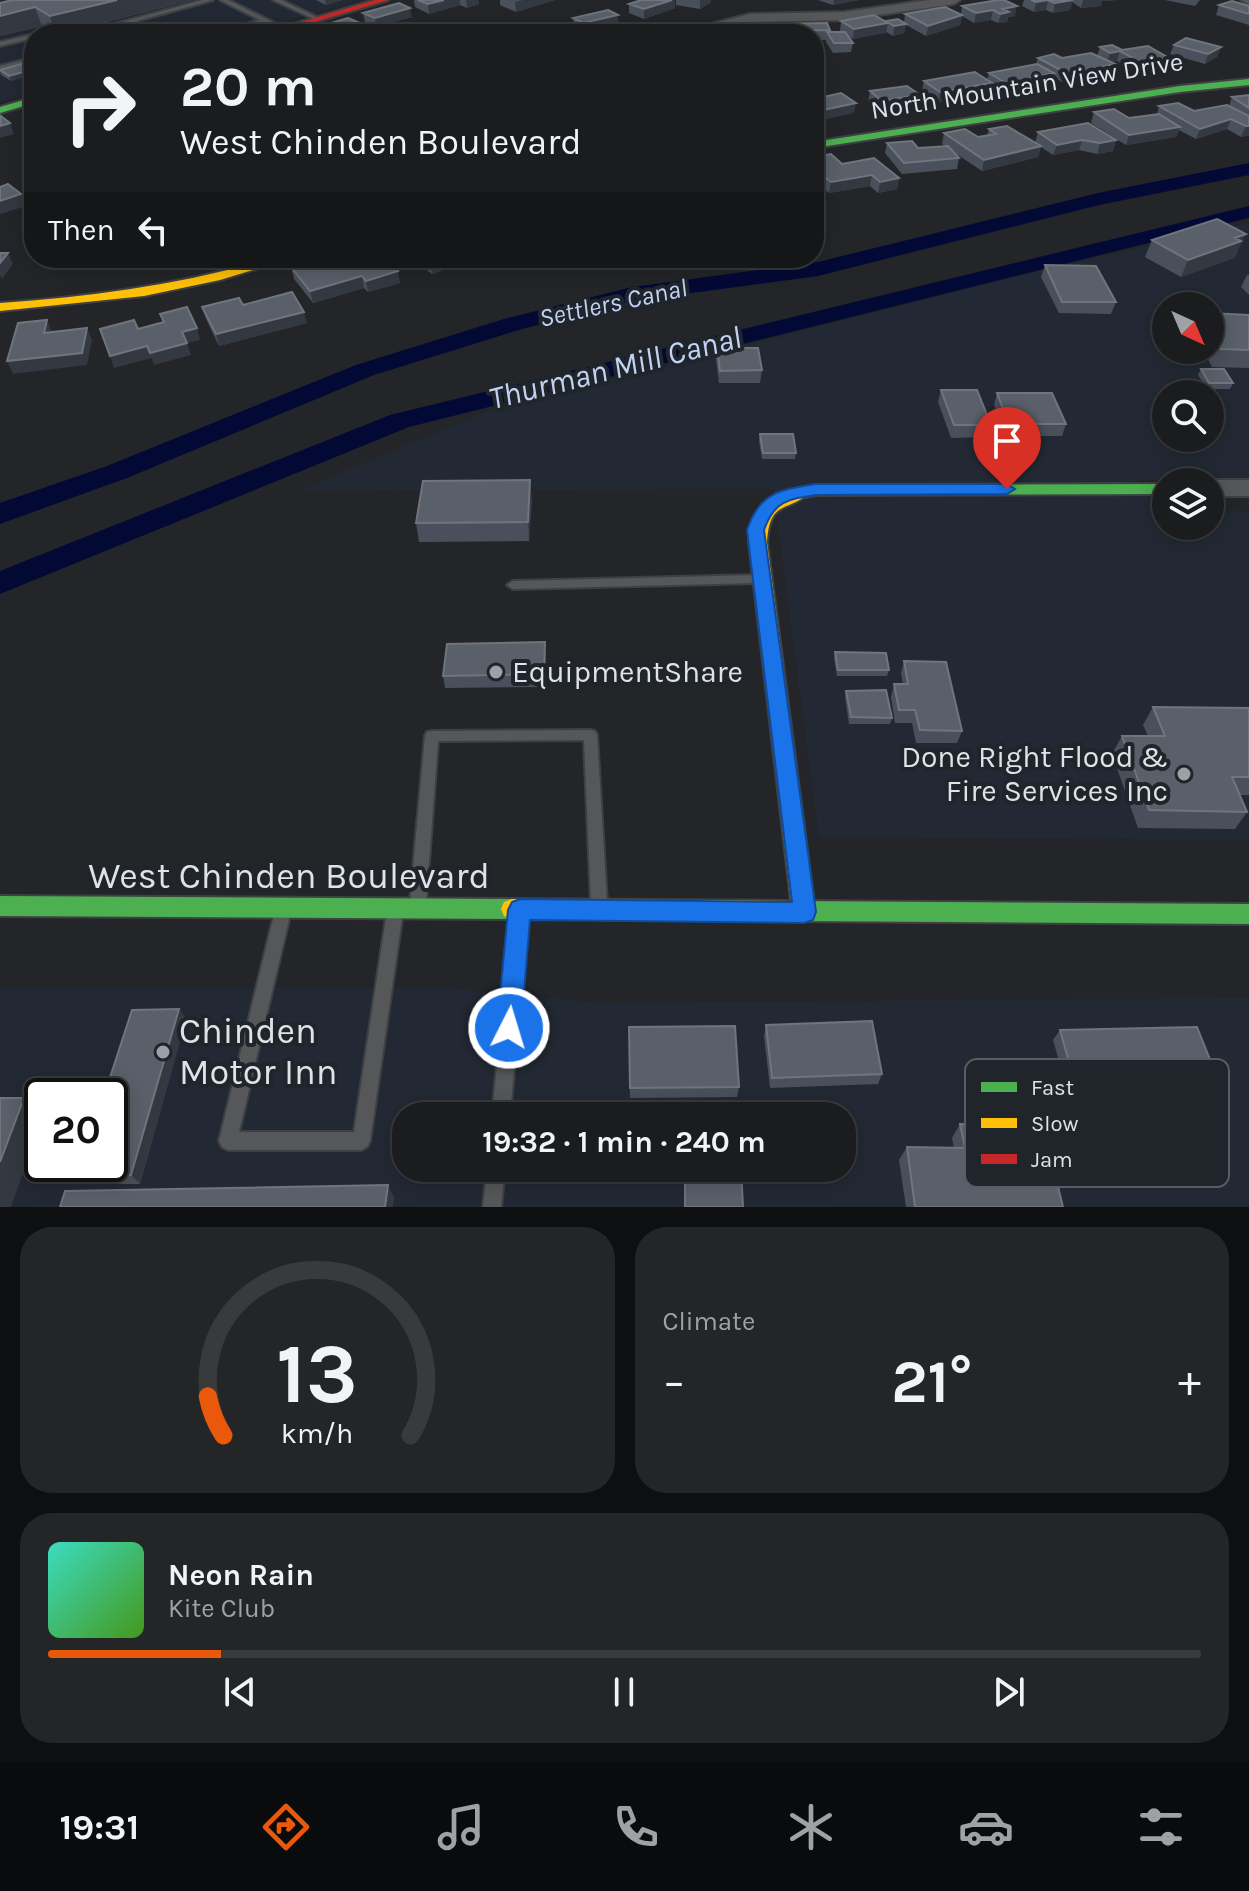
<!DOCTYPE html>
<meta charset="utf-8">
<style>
body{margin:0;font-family:Karla,sans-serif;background:#232527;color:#f1f3f6;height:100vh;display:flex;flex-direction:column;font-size:30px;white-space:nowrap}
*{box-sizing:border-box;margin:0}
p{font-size:26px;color:#9fa1a4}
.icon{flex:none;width:44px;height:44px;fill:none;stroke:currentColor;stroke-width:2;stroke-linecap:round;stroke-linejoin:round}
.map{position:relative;height:1207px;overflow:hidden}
.drawer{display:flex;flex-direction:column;gap:20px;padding:20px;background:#0e0f10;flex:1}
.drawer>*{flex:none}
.top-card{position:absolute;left:24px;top:24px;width:800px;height:244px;border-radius:32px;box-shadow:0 4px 20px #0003,0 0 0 2px #383a3c;background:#1a1c1e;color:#f1f3f6;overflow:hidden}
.needle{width:52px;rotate:136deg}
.buttons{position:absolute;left:1152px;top:292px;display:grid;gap:16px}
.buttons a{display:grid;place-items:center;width:72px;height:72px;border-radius:50%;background:#1a1c1e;box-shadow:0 4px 20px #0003,0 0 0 2px #383a3c;font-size:40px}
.speed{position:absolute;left:24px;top:1078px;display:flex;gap:16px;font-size:40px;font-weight:700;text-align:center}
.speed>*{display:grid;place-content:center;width:104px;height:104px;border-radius:50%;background:#1a1c1e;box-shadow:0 4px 20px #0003,0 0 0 2px #383a3c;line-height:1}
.speed .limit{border:4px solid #111;border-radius:12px;background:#fff;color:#111}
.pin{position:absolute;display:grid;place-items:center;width:68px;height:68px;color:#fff;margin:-82px -34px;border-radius:50% 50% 50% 0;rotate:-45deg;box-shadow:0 0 8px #0007}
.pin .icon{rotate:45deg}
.me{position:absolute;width:88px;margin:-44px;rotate:5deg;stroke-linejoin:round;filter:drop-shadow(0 0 6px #0008)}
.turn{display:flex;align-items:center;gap:28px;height:168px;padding:0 24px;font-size:36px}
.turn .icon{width:104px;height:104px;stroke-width:2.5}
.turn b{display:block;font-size:56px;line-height:68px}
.then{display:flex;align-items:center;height:76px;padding:0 24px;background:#0003;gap:16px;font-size:30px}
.big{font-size:60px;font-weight:700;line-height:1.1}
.drawer .card{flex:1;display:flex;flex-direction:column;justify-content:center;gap:12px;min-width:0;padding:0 28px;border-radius:32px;background:#232527}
.drawer .dial{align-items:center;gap:0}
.dial svg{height:208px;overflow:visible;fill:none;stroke:#383a3c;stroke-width:7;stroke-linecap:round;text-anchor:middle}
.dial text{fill:#f1f3f6;stroke:none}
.song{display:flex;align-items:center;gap:24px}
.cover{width:96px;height:96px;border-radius:12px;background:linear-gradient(135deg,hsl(170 70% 55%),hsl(100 70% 35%))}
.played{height:8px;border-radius:4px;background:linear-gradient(90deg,#ea580c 15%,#383a3c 15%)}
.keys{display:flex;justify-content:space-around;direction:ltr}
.heat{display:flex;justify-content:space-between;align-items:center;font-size:44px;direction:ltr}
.drawer .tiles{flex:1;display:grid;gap:20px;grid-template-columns:1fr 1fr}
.card:last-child{grid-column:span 2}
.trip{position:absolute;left:392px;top:1102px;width:464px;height:80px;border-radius:32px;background:#1a1c1e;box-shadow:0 4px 20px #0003,0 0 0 2px #383a3c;font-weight:700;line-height:80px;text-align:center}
.tab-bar{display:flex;height:128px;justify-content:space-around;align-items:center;background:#0a0b0c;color:#9fa1a4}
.tab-bar .icon{width:56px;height:56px}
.tab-bar .selected{color:#ea580c}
.tab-bar b{font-size:36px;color:#f1f3f6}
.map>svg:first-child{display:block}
</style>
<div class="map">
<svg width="1249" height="1207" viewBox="0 0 1249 1207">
<rect width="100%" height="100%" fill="#232528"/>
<path fill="#232934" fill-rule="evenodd" d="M53 0H363L242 34H34V93L0 102V13Z
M1249 223V480H1140L1155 509H1166V526H1210V510L1249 511V840L819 837 773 489 299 491 483 413 1033 272ZM1166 306H1210V350H1166ZM1166 394H1210V438H1166Z
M0 988H444L603 1003 1249 998V1207H0ZM42 1096H110V1164H42ZM406 1116H842V1168H406Z"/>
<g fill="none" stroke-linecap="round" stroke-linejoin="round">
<path fill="#030935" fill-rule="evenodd" d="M1249 163V175L1099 205 818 276 632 301 522 329 374 375 127 478 0 524V503L107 466 356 365 504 319 632 287 818 262 1098 193Z
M1249 206V218L409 427 0 594V571L390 415Z"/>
<defs>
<path id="lane" d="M203 0H213L137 21 160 34H153L131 22 92 32 94 34H86L84 32Z
M220 0H228L287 29 282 30 264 22 221 34H211L260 20Z
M273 0H281L321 19 316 20Z
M34 34V38L0 46V42Z
M34 57V61L0 70V66Z
M757 575 763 579 757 583 513 589 507 585 513 581Z
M590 730 595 731 597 735 607 903 604 908 599 910 594 908 591 903 584 740 438 741 426 902 423 907 418 909 413 907 410 902 425 736 427 732 432 731Z
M282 908 287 910 290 915 239 1132H354L386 918 389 913 394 911 399 913 402 918 370 1141 367 1147 361 1150H228L222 1147 219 1141 274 915 277 910Z
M519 910 524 912 527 917 510 1116H492L511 917 514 912Z
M487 1168H505L501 1207H483Z"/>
<path id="street" d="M929 0H960L954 4 844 20 750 22 696 34H672L750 14 844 12Z
M1241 0H1249V5Z
M1210 480H1249V496H1210V482H1204Z"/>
<path id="fast" d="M1249 79V85L1180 92 814 148V142L1180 86Z
M34 97V103L0 113V107Z
M1166 484V494L816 495 801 498 793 493 795 489 816 485Z
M0 896 512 899 520 902 523 909 520 916 512 919 0 916Z
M793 901 1249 904V924L793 921 785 918 782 911 785 904Z"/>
<path id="slow" d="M273 258H292L220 280 144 296 0 311V303C93 297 183 284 273 258Z
M801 488 809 493C787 513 770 499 767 542L815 912 812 919 804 922 797 920 512 919 504 916 501 909 504 902 512 899 791 901 749 542C753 509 771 496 801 488Z"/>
<path id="jam" d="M375 0H388L275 34H260Z"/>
</defs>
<use href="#lane" stroke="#3f4044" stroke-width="4"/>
<use href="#street" stroke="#3f4044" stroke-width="4"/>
<use href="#fast" stroke="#3f4044" stroke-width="4"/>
<use href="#slow" stroke="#3f4044" stroke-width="4"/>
<use href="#jam" stroke="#3f4044" stroke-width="4"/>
<use href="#lane" fill="#555759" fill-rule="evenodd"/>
<use href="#street" fill="#555759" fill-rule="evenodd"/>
<use href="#fast" fill="#4caf50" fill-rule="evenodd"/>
<use href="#slow" fill="#ffc107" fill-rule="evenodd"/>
<use href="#jam" fill="#c62828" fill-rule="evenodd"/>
</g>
<path fill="#4a505b" d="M12 0H193L59 34H55L42 26 0 36V3Z
M316 0H342L326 5Z
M414 0H478L479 4 467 8 460 5 429 14 415 7Z
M500 0H555L516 12 500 5Z
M676 0H711V2L700 9 676 5Z
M818 0H859L833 5Z
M998 0 1015 16 1008 17 1007 22 998 23 991 20 974 23 962 16 960 25 926 36 906 25 904 33 893 36 886 32 853 39 848 36 853 43 851 52 833 53 826 42V40H814V34H779L780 24 830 30V32H842L840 31 841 21 904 23 905 14 961 15 962 6Z
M1024 0H1117L1102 1 1101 6 1081 8 1072 2 1070 10 1053 13 1046 10 1034 12 1022 6Z
M1165 0H1200L1195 6Z
M629 4 675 8 644 19 629 13Z
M1219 5 1249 6V25L1216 15Z
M363 13 412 17 376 27 365 22Z
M573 18 618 25 584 33 574 27Z
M360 23 362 32 356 34H315L314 28Z
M1174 45 1221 47 1217 57 1205 64 1170 54Z
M1100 47 1169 58 1166 68 1137 72 1117 61 1111 62 1115 64 1112 74 1066 84 1053 77 1052 83 1004 93 991 86 990 93 938 102 922 91 924 81 987 80 989 73 1036 64 1038 58H1062L1097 56Z
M34 63 11 81 1 75 0 71V70Z
M870 91 918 106 880 111 868 102Z
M1249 95V135L1241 137 1227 129 1196 139 1179 130 1176 137 1126 145 1091 123 1094 112 1129 118 1157 114 1159 106 1194 111 1229 106 1232 97Z
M989 129 1035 143 1038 132 1116 140 1113 151 1097 154 1079 150 1053 155 1041 147 1038 157 982 171 952 151 959 158 957 169 902 174 885 153 887 143 918 148 945 146 942 144 944 133 978 137 987 135Z
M814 157 899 178 897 189 878 193 870 186 829 193 814 180Z
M1152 240 1238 251 1234 258 1181 277 1145 257Z
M399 258H475L432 274 413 259 404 262Z
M329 262 400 283 368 292 364 288 313 303 294 279 291 267Z
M1045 265 1116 302 1111 314 1059 313 1041 277Z
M1247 275H1249V295L1241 287Z
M202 307 307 323 219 346 206 319Z
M1210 313 1249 315V368L1212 367 1203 350H1210Z
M717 348 762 370 760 383H719L716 360Z
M1201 369 1233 383 1230 389H1207L1198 375Z
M941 390 991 425 987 437 951 438 938 402Z
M997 393 1066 424 1062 436H1006L994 405Z
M760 434 796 453 795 459H762L759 441Z
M532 499 529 541 419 542 416 523Z
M835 652 889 670 887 676H837L834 659Z
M546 655 545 687 445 688 443 676Z
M904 661 962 731 957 743H916L912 723H895L891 697 894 684H903L901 673Z
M846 691 892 718 890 724H849L845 697Z
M1153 707 1249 708V795H1240L1247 812 1235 829 1138 828 1112 754 1122 736H1148L1143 725Z
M179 1009 186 1019 140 1184H89L79 1175Z
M766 1025 882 1074 878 1084 770 1088 764 1036Z
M629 1027 739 1087 737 1097 630 1098Z
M1060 1030 1217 1077 1207 1087 1067 1089 1053 1040Z
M960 1124 1013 1145 1063 1207H906L899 1160 907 1147 954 1148 952 1138Z"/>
<path fill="#343840" d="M117 0H193L56 34 50 16Z
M325 0H342L326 5Z
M444 0H460V5L429 14 428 4Z
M466 0H478L479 4 467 8Z
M523 0H555L516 12 515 2Z
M672 0H675V8L644 19V9Z
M700 0H711V2L700 9Z
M834 0H859L833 5Z
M1048 0 1046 10 1034 12 1036 2Z
M1073 0 1070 10 1053 13 1055 3Z
M1083 0H1117L1102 1 1101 6 1081 8Z
M1017 6 1015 16 1008 17 1007 22 998 23 1003 9Z
M35 7 42 26 0 36V16Z
M410 8 412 17 376 27 375 18Z
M993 10 991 20 974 23 976 13Z
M618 15V25L584 33 583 23Z
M962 15 960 25 926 36 928 26Z
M360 23 362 32 356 34H326Z
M888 23 886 33 853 39 854 29Z
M906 24 904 33 893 36 894 26Z
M1221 47 1217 57 1205 64 1208 54Z
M1120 51 1117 61 1107 63 1110 53Z
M1169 58 1166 68 1137 72 1140 62Z
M1115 64 1112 74 1066 84 1068 74Z
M34 69V75L11 81 9 76Z
M1054 73 1052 83 1004 93 1006 83Z
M992 83 990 93 938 102 940 92Z
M920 95 918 106 880 111 882 101Z
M856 103 854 113 814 122V112Z
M1231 119 1227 129 1196 139 1200 129Z
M10 123 14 134 0 138V126Z
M1246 126H1249V135L1241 137Z
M1180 127 1176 137 1126 145 1129 135Z
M1082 140 1079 150 1053 155 1057 145Z
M1116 140 1113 151 1097 154 1100 143Z
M1041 146 1038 157 982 171 984 160Z
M872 175 870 186 829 193 831 182Z
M899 178 897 189 878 193 880 182Z
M21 194 26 206 0 214V201Z
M1246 234 1234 258 1181 277 1188 260Z
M8 253 13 264 2 279 0 275V263Z
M46 258H83V263L50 267Z
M404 258H413V259L404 262Z
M442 258H475L432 274 430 262Z
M398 271 400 283 368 292 366 281Z
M362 276 364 288 313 303 310 291Z
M304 312 307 323 219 346 216 334Z
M47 320 52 332 44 333Z
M87 328 92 340 87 365 13 374 7 361Z
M197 328 200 340 187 343 191 355 154 365 150 353 182 332Z
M147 346 152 358 114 368 110 356Z
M530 480 532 499 529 541 528 522Z
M545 642 546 655 545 687 544 674Z
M179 1009 186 1019 140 1184 131 1175Z
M24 1098 42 1115V1120L11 1207H0V1162Z
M388 1185 394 1197 393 1207H385Z"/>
<path fill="#5a606a" stroke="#6f747d" stroke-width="2" d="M12 0H117L50 16 35 7 0 16V3Z
M418 0H444L428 4Z
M641 0H672L644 9 629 4Z
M998 0H1004L1017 6 1003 9 1009 12 1000 14 993 10 976 13 962 6Z
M1031 0H1073L1055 3 1048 0 1036 2Z
M1232 1 1249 6V14L1219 5Z
M399 3 410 8 375 18 363 13Z
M945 7 962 15 928 26 905 14Z
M608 10 618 15 583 23 573 18Z
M874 15 888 23 854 29 841 21Z
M348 18 360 23 325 33 314 28Z
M898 19 906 24 894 26 886 21Z
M827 23 830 30 783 31 780 24Z
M555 26 572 32 567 34H529Z
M766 29 774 34H709L730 30 735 34Z
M827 32H845L853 43H834Z
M1186 38 1221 47 1208 54 1174 45Z
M1112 45 1122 50 1148 46 1169 58 1140 62 1120 51 1110 53 1100 47Z
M1091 53 1115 64 1068 74 1038 58 1054 54 1062 58Z
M32 61 34 63V69L9 76 0 70Z
M1037 64 1054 73 1006 83 989 73Z
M975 72 992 83 940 92 924 81Z
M907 86 920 95 882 101 870 91Z
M841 93 856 103 814 112V99Z
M1249 95V108L1232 97Z
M1178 103 1194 111 1227 105 1249 116V126H1246L1231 119 1200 129 1159 106Z
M1114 109 1129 118 1159 114 1180 127 1129 135 1094 112Z
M1 116 10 123 0 126Z
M1088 123 1116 140 1100 143 1082 140 1057 145 1038 132Z
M1007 126 1041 146 984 160 944 133 965 129 978 137 996 134 989 129Z
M912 141 918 148 948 146 959 158 904 163 887 143Z
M831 154 842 164 874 158 899 178 880 182 872 175 831 182 814 168V157Z
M8 184 21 194 0 201V187Z
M1217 219 1246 234 1235 238 1241 241 1188 260 1152 240Z
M0 253H8L0 263Z
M324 258H326L329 262 342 258H386L398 271 366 281 362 276 310 291 291 267Z
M425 258H442L430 262Z
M1045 265 1096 266 1116 302H1062Z
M292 292 304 312 216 334 202 307 239 298 243 305Z
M187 307 197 328 182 332 187 343 150 353 147 346 110 356 100 329 134 320 138 329 164 322 160 314Z
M1210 313 1249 315V350L1220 349 1210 331Z
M47 320 44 333 87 328 82 353 7 361 18 323Z
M717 348H758L762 370 720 371Z
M1201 369H1224L1233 383H1209Z
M941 390H977L991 425H954Z
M997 393H1052L1066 424H1009Z
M760 434H793L796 453H763Z
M530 480 528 522 416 523 423 481Z
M545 642 544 674 443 676 447 644Z
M835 652 886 653 889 670H838Z
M904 661 946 662 962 731 920 730 915 710H899L894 684H908Z
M886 690 892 718 851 717 846 691Z
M1153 707 1249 708V777H1232L1247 812 1149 810 1122 736H1165Z
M179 1009 131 1175H79L83 1164H110V1096H104L132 1010Z
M872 1021 882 1074 772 1078 766 1025Z
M735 1026 739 1087 630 1088 629 1027Z
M1197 1027 1217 1077 1074 1080 1060 1030Z
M0 1098H24L0 1162Z
M685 1108 739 1109V1116H685Z
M960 1124 1009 1125 1013 1145 1048 1146 1063 1207H915L907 1147 965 1148Z
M685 1168H741L743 1207H685Z
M388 1185 385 1207H60L65 1191Z"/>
<path fill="#1a73e8" stroke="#114b97" stroke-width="2" d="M816 484H1007L1015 489 1007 494 816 495C788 499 774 501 764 530L816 912 813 920 804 923 530 920 521 1028 518 1036 509 1040 500 1036 497 1028 508 910 512 902 520 899 792 902 747 530C760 492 779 490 816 484Z"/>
<g fill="#9da0a4" stroke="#20242b" stroke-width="3">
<circle cx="496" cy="672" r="8"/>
<circle cx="1184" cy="774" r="8"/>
<circle cx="163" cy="1052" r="8"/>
</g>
<g text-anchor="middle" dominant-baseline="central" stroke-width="8" stroke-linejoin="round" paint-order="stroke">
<g font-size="26" fill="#dfe2e7" stroke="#20242b">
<text transform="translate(1027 86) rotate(-9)">North Mountain View Drive</text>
</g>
<g font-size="26" font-style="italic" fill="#c1d2f2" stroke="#20242b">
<text transform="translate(613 303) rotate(-12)">Settlers Canal</text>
</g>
<g font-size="30" fill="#dfe2e7" stroke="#20242b" text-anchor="start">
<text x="512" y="672">EquipmentShare</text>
<text x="1168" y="757" text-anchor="end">Done Right Flood &amp;<tspan x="1168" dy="34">Fire Services Inc</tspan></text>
</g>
<g font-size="32" font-style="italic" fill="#c1d2f2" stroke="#20242b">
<text transform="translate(615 368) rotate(-14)">Thurman Mill Canal</text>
</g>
<g font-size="36" fill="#dfe2e7" stroke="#20242b">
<text x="289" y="876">West Chinden Boulevard</text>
</g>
<g font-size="36" fill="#dfe2e7" stroke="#20242b" text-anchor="start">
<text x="179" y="1031">Chinden<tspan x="179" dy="41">Motor Inn</tspan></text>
</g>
</g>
<rect x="965" y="1059" width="264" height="128" rx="12" fill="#20242b" stroke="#595d63" stroke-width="2"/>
<rect x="981" y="1082" width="36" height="10" fill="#4caf50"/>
<rect x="981" y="1118" width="36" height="10" fill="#ffc107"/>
<rect x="981" y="1154" width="36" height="10" fill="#c62828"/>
<g font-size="22" fill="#dfe2e7">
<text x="1031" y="1095">Fast</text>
<text x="1031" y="1131">Slow</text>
<text x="1031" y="1167">Jam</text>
</g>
</svg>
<div class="buttons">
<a><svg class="needle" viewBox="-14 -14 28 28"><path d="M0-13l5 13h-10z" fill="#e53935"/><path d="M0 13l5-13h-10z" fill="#9fa1a4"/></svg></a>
<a><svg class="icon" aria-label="search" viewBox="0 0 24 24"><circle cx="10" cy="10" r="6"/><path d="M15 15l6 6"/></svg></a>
<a><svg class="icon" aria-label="layers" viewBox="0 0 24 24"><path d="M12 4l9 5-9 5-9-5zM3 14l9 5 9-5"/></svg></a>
</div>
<div class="speed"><div class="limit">20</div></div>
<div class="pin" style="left:1007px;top:489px;background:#d93025"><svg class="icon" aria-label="arrive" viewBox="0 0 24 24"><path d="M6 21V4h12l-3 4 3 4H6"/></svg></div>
<svg class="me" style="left:509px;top:1028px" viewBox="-20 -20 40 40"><circle r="17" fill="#1a73e8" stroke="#fff" stroke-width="3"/><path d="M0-11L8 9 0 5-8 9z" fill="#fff"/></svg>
<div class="trip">19:32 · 1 min · 240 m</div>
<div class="top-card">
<div class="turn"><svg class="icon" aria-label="right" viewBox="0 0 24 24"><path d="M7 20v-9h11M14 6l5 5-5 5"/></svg><div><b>20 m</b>West Chinden Boulevard</div></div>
<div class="then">Then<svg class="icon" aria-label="left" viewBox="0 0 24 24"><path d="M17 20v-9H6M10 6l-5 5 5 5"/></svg></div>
</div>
</div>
<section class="drawer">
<div class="tiles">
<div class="card dial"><svg viewBox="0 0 100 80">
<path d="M14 69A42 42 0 1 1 86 69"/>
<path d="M14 69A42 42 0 0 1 8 54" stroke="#ea580c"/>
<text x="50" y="56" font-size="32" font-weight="700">13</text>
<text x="50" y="72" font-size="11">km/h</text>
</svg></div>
<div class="card"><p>Climate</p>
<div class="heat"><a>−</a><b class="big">21°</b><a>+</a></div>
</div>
<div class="card">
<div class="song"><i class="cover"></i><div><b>Neon Rain</b><p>Kite Club</p></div></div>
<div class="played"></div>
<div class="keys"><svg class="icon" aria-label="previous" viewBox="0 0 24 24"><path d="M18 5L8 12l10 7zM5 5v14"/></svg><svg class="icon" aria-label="pause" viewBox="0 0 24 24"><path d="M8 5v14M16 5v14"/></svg><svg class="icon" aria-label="next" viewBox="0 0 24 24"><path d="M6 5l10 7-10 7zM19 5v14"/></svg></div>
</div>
</div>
</section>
<nav class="tab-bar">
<b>19:31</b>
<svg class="icon selected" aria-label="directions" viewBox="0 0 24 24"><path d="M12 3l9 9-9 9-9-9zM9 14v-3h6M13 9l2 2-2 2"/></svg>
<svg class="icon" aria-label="music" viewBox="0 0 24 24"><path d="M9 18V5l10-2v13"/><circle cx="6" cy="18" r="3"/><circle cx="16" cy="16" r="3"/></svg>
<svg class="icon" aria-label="phone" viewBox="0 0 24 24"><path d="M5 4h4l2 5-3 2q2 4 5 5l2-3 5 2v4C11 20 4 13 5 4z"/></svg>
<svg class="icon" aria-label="climate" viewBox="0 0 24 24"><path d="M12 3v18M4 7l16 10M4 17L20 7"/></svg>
<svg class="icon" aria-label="car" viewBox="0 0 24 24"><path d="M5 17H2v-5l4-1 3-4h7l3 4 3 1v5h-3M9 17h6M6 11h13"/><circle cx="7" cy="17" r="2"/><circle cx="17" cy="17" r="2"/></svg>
<svg class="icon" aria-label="filters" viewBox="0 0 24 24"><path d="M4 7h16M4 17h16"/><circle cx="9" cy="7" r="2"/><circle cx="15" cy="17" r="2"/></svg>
</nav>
